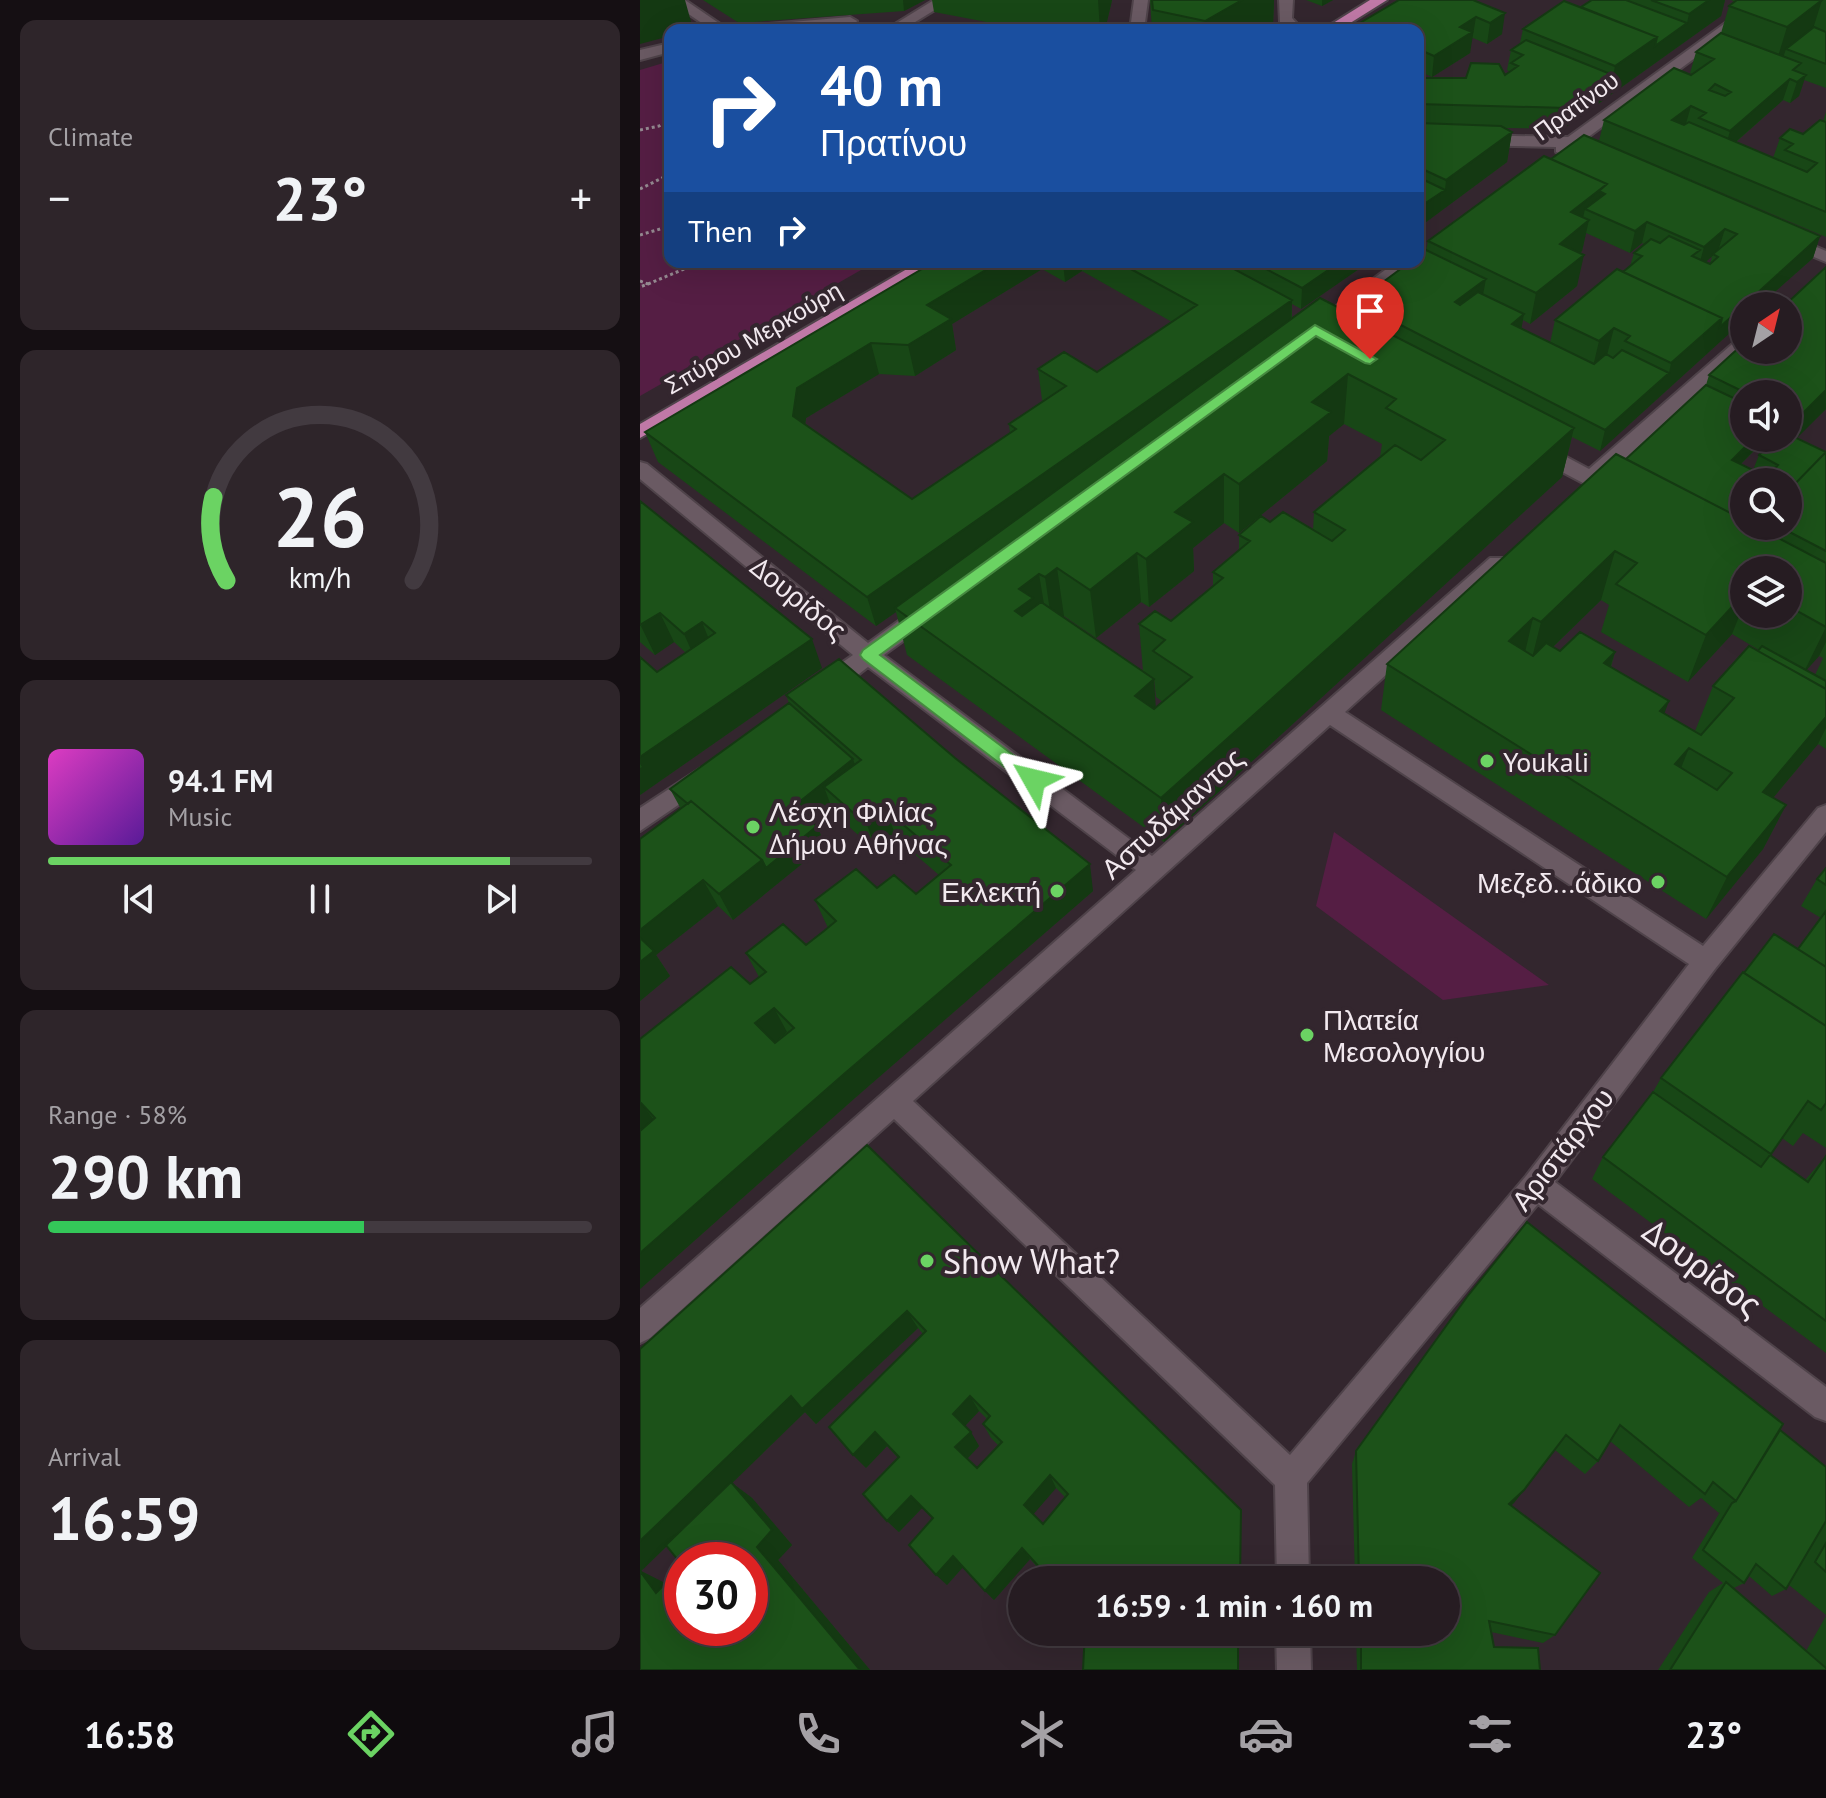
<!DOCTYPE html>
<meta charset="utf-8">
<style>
body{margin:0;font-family:"PT Sans",sans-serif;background:#2e252a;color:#f1f3f6;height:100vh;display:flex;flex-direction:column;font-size:30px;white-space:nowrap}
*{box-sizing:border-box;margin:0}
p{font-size:26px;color:#a4a1a5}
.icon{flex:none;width:44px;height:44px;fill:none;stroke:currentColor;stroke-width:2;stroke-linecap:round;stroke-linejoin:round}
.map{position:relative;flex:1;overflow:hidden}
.sheet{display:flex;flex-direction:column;gap:20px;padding:20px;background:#150f13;width:640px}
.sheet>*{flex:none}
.banner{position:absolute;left:24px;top:24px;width:760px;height:244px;border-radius:16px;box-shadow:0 8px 32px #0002,0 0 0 2px #423a40;background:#1a4fa0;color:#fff;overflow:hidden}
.needle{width:52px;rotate:35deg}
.fabs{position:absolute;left:1090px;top:292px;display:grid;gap:16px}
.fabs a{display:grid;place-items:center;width:72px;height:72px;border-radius:50%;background:#261c22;box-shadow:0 8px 32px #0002,0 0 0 2px #423a40;font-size:40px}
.speed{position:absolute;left:24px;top:1542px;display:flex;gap:16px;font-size:40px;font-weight:700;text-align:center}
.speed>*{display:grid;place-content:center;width:104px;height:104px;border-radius:50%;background:#261c22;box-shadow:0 8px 32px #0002,0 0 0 2px #423a40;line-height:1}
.speed .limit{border:12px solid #d22;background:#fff;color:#111}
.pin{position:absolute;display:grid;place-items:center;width:68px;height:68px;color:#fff;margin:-82px -34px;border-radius:50% 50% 50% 0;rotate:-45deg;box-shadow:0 0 8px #0007}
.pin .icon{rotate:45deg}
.me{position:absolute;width:88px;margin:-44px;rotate:307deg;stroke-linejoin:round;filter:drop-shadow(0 0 6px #0008)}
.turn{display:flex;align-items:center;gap:28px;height:168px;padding:0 24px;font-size:36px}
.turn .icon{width:104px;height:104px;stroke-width:2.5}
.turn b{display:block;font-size:56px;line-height:68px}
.then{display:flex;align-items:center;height:76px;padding:0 24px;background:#0003;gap:16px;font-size:30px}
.big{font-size:60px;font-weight:700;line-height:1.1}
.sheet .card{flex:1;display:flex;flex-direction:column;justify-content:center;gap:12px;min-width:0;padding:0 28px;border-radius:16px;background:#2e252a}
.sheet .dial{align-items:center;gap:0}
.dial svg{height:208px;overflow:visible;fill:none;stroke:#423a40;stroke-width:7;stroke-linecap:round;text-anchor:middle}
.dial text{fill:#f1f3f6;stroke:none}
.song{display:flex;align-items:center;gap:24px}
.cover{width:96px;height:96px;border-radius:12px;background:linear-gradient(135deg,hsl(310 70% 55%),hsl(270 70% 35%))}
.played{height:8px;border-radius:4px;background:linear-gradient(90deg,#6bd363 85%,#423a40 85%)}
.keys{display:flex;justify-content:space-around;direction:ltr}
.heat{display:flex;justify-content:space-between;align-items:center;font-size:44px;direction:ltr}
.charge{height:12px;border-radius:6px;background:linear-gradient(90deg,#34c759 58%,#423a40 0)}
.trip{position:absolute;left:368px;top:1566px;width:452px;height:80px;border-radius:40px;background:#261c22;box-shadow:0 8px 32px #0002,0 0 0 2px #423a40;font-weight:700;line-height:80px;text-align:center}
.dock{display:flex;height:128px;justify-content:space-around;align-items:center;background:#0f0b0e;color:#a4a1a5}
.dock .icon{width:56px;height:56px}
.dock .active{color:#6bd363}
.dock b{font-size:36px;color:#f1f3f6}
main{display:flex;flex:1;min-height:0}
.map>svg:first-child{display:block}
</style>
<main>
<section class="sheet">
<div class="card"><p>Climate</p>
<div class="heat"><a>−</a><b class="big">23°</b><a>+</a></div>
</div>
<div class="card dial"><svg viewBox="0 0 100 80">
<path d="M14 69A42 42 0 1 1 86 69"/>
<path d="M14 69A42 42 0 0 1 9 37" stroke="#6bd363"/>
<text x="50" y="56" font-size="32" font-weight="700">26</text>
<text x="50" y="72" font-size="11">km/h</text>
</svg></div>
<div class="card">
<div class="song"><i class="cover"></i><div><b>94.1 FM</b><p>Music</p></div></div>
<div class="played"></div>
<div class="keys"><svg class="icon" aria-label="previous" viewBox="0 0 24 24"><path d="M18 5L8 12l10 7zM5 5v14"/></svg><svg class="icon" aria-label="pause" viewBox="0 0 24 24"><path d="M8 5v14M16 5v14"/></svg><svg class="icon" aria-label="next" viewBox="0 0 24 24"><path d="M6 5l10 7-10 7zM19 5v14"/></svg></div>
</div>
<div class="card"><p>Range · 58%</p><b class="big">290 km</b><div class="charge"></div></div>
<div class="card"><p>Arrival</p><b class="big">16:59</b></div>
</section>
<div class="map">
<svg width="1186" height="1670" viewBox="0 0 1186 1670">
<rect width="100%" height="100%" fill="#33262e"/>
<path fill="#551e44" d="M30 61V262H235L0 396V70Z
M694 832 909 985 803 1000 676 906Z"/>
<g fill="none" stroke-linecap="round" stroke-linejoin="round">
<defs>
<path id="minor" d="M28 0H45L89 30H72Z
M294 0H311L267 27 262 28 255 24Z
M494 0H508L504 30H490Z
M639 0H653L652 18 663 30H648L640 22Z
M1117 0H1133L943 141 967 153V159H955L933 149 922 154 916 152V147L778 144V134L928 137Z
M210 17 217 21 215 24 156 30H98L105 26Z
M30 43V52L0 60V50Z
M1144 233 1186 251V262L1138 242 1135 238Z
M756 262H776L682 333H670L667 329 670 325Z
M1104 337V350H1107L965 477 977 487 974 492H960L890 455 887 450 890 445H904L949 469 1098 339Z
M0 462 7 464 228 643 279 606H295L298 612 295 618 244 655 512 856 850 558H864L867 563 864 568 705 712 1063 946 1178 808 1186 805V832L1075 969 915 1182 1186 1387V1421L1175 1417 898 1204 667 1483 669 1580H637L635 1485 254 1119 10 1338 0 1343V1308L496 870 228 667C214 677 194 699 176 693L173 687 176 681 213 655 0 479ZM690 725 1049 964 886 1176 650 1455 273 1101Z
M61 768 69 770 73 777 69 784 0 831V808Z
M636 1632H670L671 1670H637Z"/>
<path id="major" d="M730 0H747L699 30H682Z
M279 262H301L0 438V424Z"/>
</defs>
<use href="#minor" stroke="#4f434a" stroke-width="4"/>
<use href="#major" stroke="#4f434a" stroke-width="4"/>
<path stroke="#958a91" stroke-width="3" stroke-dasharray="3 3" stroke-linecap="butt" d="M0 130 19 126 30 119
M0 189 30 174
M0 235 30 226
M0 281 8 284 0 287
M8 284 61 262"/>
<use href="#minor" fill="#6a5a63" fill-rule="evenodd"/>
<use href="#major" fill="#c079a7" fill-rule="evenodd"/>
</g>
<path fill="#184716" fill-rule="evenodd" d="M63 0H285L264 11 99 23Z
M292 0H472L465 30H388L294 12Z
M510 0H634L633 24 626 30H512Z
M666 0H693L682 6Z
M833 0 862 34 847 44 833 38 831 39 830 53 792 77 778 71V30Z
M952 0H1085L1081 16 923 129 864 128 872 132 867 162 778 228V78H826L865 75 870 72 867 70 871 50 880 43 883 29 941 7Z
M1091 0H1186V88L1164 80 1159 96 1150 103 1143 100 1096 142 1133 158 1140 138 1163 134 1183 121 1186 112V237L959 141 964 120 1052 74 1050 73 1056 52 1081 33 1089 6 1095 2Z
M911 159 1180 236 1173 258 1119 306H1104V320L960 451 932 437 922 477 524 842 267 655 256 612 236 626 18 462 5 432 294 262H729L661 309 652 304V318L715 316 716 302 786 250 788 241ZM946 233 990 253 1002 243 1004 244 994 253 990 266 915 320 910 343 881 328 883 320 890 324 937 286 940 253 942 251ZM1072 256 1070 264 1065 262ZM402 269 425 282 442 271 532 322 457 372 398 369 402 400 404 401 369 424 370 433 272 499 165 425 166 418 239 374 275 376 316 350 312 324ZM704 424 742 444 740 457 674 512 673 530 630 522 599 535V551L573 572V586L531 621 499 624 503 671 514 679 516 697 523 702 516 708 423 617 424 616 456 638 501 602 509 607 554 571 553 548 584 523 599 533 687 461 689 436Z
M1186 267V409L1156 438 1186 452V749L1178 744 1133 798 1146 805 1123 849 1066 919 741 710 747 664 986 459 1066 385 1069 375ZM1104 394H1148V438H1104ZM1126 439 1133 442 1119 455 1113 470 1101 464ZM1148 482V526H1104ZM1104 570H1148V614H1104ZM961 600 969 605 961 632 1048 682 1092 634 1119 650 1073 686 1055 731 1025 714 971 667 975 652 920 651 913 647ZM1179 656 1183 658 1175 675 1166 670Z
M0 501 182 668 0 795V657L17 672 46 653 34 642 15 655 0 642Z
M146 695 453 891 216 1097 0 1289V1039L110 984 119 977 106 953 166 945 188 928 175 900 237 888 276 894 299 875 256 838 237 852 195 814 190 803 169 820 177 826 185 845 93 920 78 906 16 955 30 976 0 1001 41 809 30 789 149 703Z
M1186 868V1148L1163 1133 1153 1146 1142 1138 1130 1155 1165 1180 1186 1156V1353L952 1179 963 1157 1013 1092 1021 1078 1104 973 1158 949 1181 918 1161 906 1177 879Z
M227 1145 600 1580H409L390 1559 354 1600 323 1567 307 1585 293 1519 282 1508 259 1532 247 1521 258 1458 247 1446 226 1468 283 1334 278 1328 176 1424 165 1412 92 1483 112 1498 152 1545 138 1560 230 1670H0V1349ZM339 1411 347 1419 343 1424 351 1438 358 1445 337 1468 327 1459 339 1446 325 1426ZM416 1488 425 1497 403 1524 393 1514ZM27 1546 110 1628 1 1571Z
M827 1297 1140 1430 1186 1467V1615L1149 1585 1146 1589 1132 1596 1109 1576 1104 1583 1094 1588 1166 1651 1186 1616V1670H1018L1069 1592 1083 1583 1052 1558 1080 1512 1079 1513 1061 1498 1049 1507 970 1441 958 1461 945 1474 915 1450 871 1506 915 1635 903 1643 851 1632 854 1647 900 1670H717L716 1632H806V1580H715L712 1464 716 1451Z"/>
<path fill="#143912" d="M0 0H45L53 29 30 30V36L0 44Z
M263 0H285L264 11Z
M458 0H472L465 30H460Z
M602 0H634L633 24 626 30H565V21Z
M682 0H693L682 6Z
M1069 0H1085L1081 16 969 96 975 66 1017 37 1047 23 1049 14Z
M1182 0 1167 48 1146 49 1139 70 1132 76 1147 27Z
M865 13 862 34 847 44 850 23Z
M836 17 830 53 792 77 794 56 820 27Z
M973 75 969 96 923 129 927 108Z
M1166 75 1159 96 1150 103 1157 82Z
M1150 79 1143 100 1084 152 1090 131Z
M1051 106 1045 127 1032 120Z
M872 132 867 162 778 228V208L805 190 806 180Z
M967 184 960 215 945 209 941 227 949 220 942 251 913 274 920 244 931 212Z
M1007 222 1002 243 990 253 995 231Z
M1085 229 1078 251 1058 269 1064 247Z
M1180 236 1173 258 1119 306H1104V320L960 451 965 430 1029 373 1031 363 1082 318Z
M944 255 937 286 890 324 896 293Z
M359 262H402V269L312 324 316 350 275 376 268 345 287 305Z
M423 262H442V271L425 282Z
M700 262H729L661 309 662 288Z
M846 279 842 300 812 323 815 302Z
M652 300 651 331 255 608 256 612 236 626 227 597Z
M884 314 880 336 872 324Z
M974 328 966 359 952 371 959 341Z
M231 343 239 374 166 418 162 446 153 416 157 388Z
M708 374 704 424 689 436 687 461 599 533V484L672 402Z
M1186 390V409L1146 449 1158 418Z
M934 428 922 477 524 842 521 798Z
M1114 438H1126L1084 481 1092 460Z
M584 474V523L553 548 554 571 509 607 506 559 535 512Z
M975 551 961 600 889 670 901 622Z
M497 553 501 602 456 638 450 590Z
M417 568 424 616 412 625 405 577Z
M399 574 407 622 383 659 375 611 379 589Z
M1104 594V604L1092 634 1048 682 1066 635Z
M20 613 34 642 15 655 1 626Z
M893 618 882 665 869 641Z
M62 622 74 652 57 663 44 634Z
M1186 627V642L1179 656 1163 674Z
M172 639 182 668 0 795V768L2 767 0 764V757Z
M975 652 960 699 964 663Z
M514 679 517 726 495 696Z
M1029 701 1012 747 1020 711Z
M1186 717V728L1178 744 1101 836 1123 792Z
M1049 748 1031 793 1035 764Z
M213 759 220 779 184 787 190 803 161 826 153 807Z
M1146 805 1123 849 1066 919 1087 877Z
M247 811 256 838 237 852 227 825Z
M177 826 185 845 93 920 79 894 122 860Z
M450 864 453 891 216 1097 0 1289V1253L204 1074Z
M63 880 78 906 16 955 30 976 0 1001V930Z
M134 1008 147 1032 129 1047 115 1023Z
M0 1102 14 1120 0 1130Z
M267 1311 278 1328 176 1424 165 1412 92 1483 112 1498 152 1545 138 1560 230 1670H220L117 1547 92 1483 1 1571 25 1583 16 1593 0 1572V1541L151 1396Z
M330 1396 339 1411 322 1429 313 1414Z
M235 1432 247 1446 226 1468 213 1455Z
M331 1432 339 1446 325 1461 315 1447Z
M410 1475 416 1488 391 1517 384 1505Z
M884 1490 874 1503 859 1517 869 1504Z
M271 1496 282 1508 259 1532 247 1521Z
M382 1548 390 1559 354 1600 345 1591Z
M313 1556 323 1567 307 1585 296 1575Z"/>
<path fill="#1c5219" stroke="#143912" stroke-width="2" fill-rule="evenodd" d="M512 0H602L565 21 513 10Z
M759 0H833L865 13 850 23 836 17 820 27 832 32 794 56 778 49V30H708Z
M952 0H986L1047 23 1015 46 1017 37 941 7Z
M1011 0H1069L1049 14Z
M1097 0H1182L1147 27 1089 6Z
M924 1 1017 37 975 66 883 29Z
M1174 27 1186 32V64L1146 49Z
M1081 33 1161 63 1153 70 1166 75 1157 82 1150 79 1090 131 1059 118 1066 113 1051 106 1032 120 1044 125 1049 122 1167 172 1177 163 1145 150 1153 144 1140 138 1150 129 1163 134 1180 120 1186 122V212L964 120 1034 68 1051 75 1074 59 1056 52ZM1075 84 1091 92 1085 96 1069 90Z
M886 40 973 75 927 108 778 104V78H826L831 63 859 64 865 75 878 66 871 63 883 55 871 50Z
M778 123 861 126 872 132 806 180 778 167Z
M944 135 1180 236 1080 327 1082 318 983 272 1002 256 994 253 1011 239 1020 243 1029 236 1060 250 1052 256 1070 264 1078 257 1073 254 1097 234 1085 229 1064 247 1007 222 995 231 945 209 965 194 959 191 967 184 911 159Z
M904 156 967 184 931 212 949 220 920 244 944 255 896 293 788 241Z
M778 177 805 190 778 208Z
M786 250 846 279 815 302 820 305 838 292 884 314 872 324 954 364 966 354 973 358 982 350 1029 373 965 430 716 302 770 262H778V256Z
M294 262H359L287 305 311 319 268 345 231 343 157 388 153 416 272 499 376 429 369 424 426 386 398 369 424 352 457 372 557 305 478 262H581L652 300 227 597 5 432Z
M613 262H700L662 288Z
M1186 267V390L1158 418 1148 413V394H1108L1069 375 1104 343V350H1148V306H1144Z
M977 269 1082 318 1031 363 985 341 990 336 974 328 959 341 915 320Z
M680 298 934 428 521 798 255 608ZM708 374 756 399 746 408 805 440 781 460 755 445 674 512 705 530 692 541 643 512 630 522 621 516 599 535 610 541 573 572 583 578 531 621 515 611 499 624 525 640 513 651 552 677 514 709 495 696 514 679 401 602 382 616 375 611 393 598 379 589 399 574 405 577 417 568 450 590 497 553 506 559 553 522 535 512 584 474 599 484 691 412 672 402Z
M1066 385 1104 403V438H1114L1092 460 1127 477 1138 465 1119 455 1137 438H1148V434L1186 452 1148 491V482H1104V520L986 459Z
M1186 452V551L1138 526H1148V491Z
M976 454 1104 520V526H1115L1186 563V627L1148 606V570H1104V594L1066 635 976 584 997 563 975 551 901 622 893 618 869 641 893 656 906 643 920 651 940 632 975 652 964 663 1029 701 1020 711 1061 735 1094 698 1073 686 1109 646 1186 689V717L1123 792 1146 805 1087 877 747 664ZM1049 748 1092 773 1077 790 1035 764Z
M0 501 172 639 0 757V657L17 672 75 633 62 622 44 634 20 613 0 625Z
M1122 646 1186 681V689L1118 651Z
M199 659 315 758 450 864 204 1074 0 1253V1131L15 1118 0 1102V1039L91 967 110 984 126 972 106 953 143 924 166 945 184 931 196 921 175 900 216 869 237 888 254 875 276 894 311 865 247 811 227 825 184 787 221 760 146 695ZM134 1008 154 1028 135 1043 115 1023Z
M149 703 213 759 153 807 177 826 126 868 122 860 51 801 48 804 30 789Z
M51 801 122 860 79 894 63 880 0 930V839Z
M1186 868V885L1177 879Z
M1186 911V967L1158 949Z
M1134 934 1186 967V1026L1104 973Z
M0 938 14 951 0 962Z
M1103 972 1186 1026V1103L1181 1110 1168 1101 1131 1154 1021 1078Z
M1013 1092 1121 1167 1130 1155 1168 1182 1186 1156V1321L963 1157Z
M227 1145 601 1510 600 1580H411L382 1548 345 1591 313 1556 296 1575 269 1545 293 1518 271 1496 247 1521 223 1494 259 1457 235 1432 213 1455 189 1427 286 1331 267 1311 162 1409 151 1396 0 1541V1349ZM330 1396 350 1416 343 1424 362 1442 337 1468 315 1447 331 1432 313 1414ZM410 1475 428 1494 403 1524 384 1505Z
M887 1222 1143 1424 1096 1501 1073 1482 1065 1494 980 1425 958 1461 926 1435 884 1490 869 1504 960 1573 915 1635 849 1621 854 1647 898 1648 900 1670H721V1632H806V1580H719L716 1451 827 1297Z
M1140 1430 1186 1467V1521L1146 1589 1116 1564 1104 1583 1063 1550 1092 1503 1096 1501Z
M91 1482 132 1530 117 1547 220 1670H0V1571L16 1593 42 1567V1628H110V1560H42V1565L26 1545Z
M1186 1543V1572L1175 1562Z
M1086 1582 1186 1668V1670H1030Z
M445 1632H598V1670H443Z"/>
<path fill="#6bd363" stroke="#468940" stroke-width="2" d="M675 325 737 359 730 364 725 363 676 336 240 655 400 775 403 780 400 785H388L223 659 220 655 223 650Z"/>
<g fill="#6bd363" stroke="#33262e" stroke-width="3">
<circle cx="847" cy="761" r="8"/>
<circle cx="113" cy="827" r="8"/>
<circle cx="1018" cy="882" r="8"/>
<circle cx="417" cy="891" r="8"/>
<circle cx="667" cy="1035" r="8"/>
<circle cx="287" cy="1261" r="8"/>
</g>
<g text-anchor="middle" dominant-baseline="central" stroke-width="8" stroke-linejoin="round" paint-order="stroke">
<g font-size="24" fill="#f2e9ef" stroke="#33262e">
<text transform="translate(936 106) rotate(-36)">Πρατίνου</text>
<text transform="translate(113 338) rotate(-30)">Σπύρου Μερκούρη</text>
</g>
<g font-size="28" fill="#f2e9ef" stroke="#33262e">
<text transform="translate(159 598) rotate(39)">Δουρίδος</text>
<text transform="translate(532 813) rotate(-42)">Αστυδάμαντος</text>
<text transform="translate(922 1149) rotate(-52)">Αριστάρχου</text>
</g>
<g font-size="28" fill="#f2e9ef" stroke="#33262e" text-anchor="start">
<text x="863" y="761">Youkali</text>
<text x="129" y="811">Λέσχη Φιλίας<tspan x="129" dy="32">Δήμου Αθήνας</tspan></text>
<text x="1002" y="882" text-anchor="end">Μεζεδ...άδικο</text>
<text x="401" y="891" text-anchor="end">Εκλεκτή</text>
<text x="683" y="1019">Πλατεία<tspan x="683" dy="32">Μεσολογγίου</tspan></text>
</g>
<g font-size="34" fill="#f2e9ef" stroke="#33262e" text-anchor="start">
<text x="303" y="1261">Show What?</text>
</g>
<g font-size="34" fill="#f2e9ef" stroke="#33262e">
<text transform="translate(1063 1267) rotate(37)">Δουρίδος</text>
</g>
</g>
</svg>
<div class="fabs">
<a><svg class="needle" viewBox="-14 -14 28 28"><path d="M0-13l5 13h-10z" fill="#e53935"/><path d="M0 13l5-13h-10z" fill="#a4a1a5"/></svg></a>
<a><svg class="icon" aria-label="sound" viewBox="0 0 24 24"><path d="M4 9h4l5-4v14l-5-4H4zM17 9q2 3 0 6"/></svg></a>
<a><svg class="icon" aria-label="search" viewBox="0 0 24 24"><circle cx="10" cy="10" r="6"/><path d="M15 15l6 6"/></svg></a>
<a><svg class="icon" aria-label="layers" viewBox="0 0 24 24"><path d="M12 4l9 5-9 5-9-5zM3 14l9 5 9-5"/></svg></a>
</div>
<div class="speed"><div class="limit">30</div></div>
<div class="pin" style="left:730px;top:359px;background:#d93025"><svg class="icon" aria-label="arrive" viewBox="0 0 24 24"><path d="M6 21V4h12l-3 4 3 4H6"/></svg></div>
<svg class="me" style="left:394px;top:780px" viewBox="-20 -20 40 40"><path d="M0-17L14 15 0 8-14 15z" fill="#6bd363" stroke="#fff" stroke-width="4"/></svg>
<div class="trip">16:59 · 1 min · 160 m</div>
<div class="banner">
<div class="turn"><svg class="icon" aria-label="right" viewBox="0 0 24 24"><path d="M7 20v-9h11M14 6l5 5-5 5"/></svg><div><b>40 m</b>Πρατίνου</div></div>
<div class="then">Then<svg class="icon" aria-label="right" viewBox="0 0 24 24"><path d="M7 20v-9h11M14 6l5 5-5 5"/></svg></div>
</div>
</div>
</main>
<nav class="dock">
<b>16:58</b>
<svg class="icon active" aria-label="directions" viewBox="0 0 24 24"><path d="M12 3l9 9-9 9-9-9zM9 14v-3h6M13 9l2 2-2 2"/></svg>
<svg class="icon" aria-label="music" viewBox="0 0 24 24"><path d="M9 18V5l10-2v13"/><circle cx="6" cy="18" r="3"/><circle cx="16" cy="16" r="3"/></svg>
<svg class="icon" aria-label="phone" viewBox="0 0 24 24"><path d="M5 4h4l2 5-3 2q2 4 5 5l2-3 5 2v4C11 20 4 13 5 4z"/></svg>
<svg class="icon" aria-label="climate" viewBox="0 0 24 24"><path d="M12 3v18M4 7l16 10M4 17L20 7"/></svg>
<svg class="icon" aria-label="car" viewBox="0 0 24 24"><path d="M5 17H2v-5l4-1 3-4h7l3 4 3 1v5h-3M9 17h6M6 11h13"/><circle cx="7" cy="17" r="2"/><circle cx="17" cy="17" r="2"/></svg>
<svg class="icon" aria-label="filters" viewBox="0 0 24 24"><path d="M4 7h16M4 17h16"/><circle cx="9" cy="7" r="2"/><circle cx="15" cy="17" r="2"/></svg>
<b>23°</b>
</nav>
